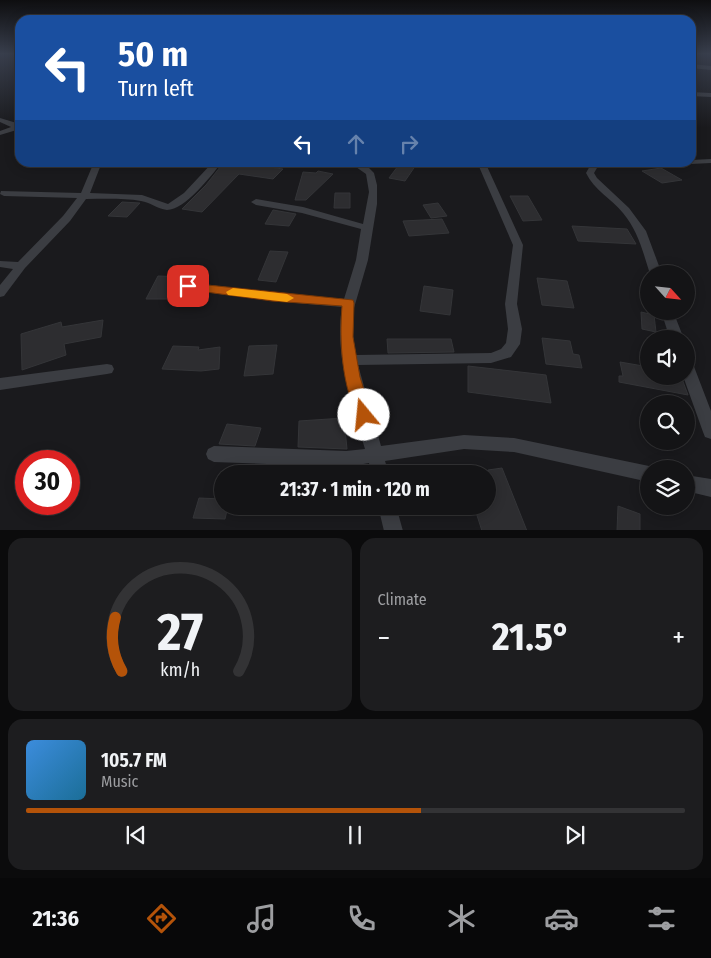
<!DOCTYPE html>
<meta charset="utf-8">
<style>
body{margin:0;font-family:"Fira Sans Condensed",sans-serif;background:#1d1d1f;color:#f1f3f6;height:100vh;display:flex;flex-direction:column;font-size:19px;white-space:nowrap}
*{box-sizing:border-box;margin:0}
p{font-size:16px;color:#9d9ea1}
.icon{flex:none;width:28px;height:28px;fill:none;stroke:currentColor;stroke-width:2;stroke-linecap:round;stroke-linejoin:round}
.map{position:relative;height:530px;overflow:hidden}
.details{display:flex;flex-direction:column;gap:8px;padding:8px;background:#0b0b0c;flex:1}
.details>*{flex:none}
.guide{position:absolute;left:15px;top:15px;width:681px;height:152px;border-radius:15px;box-shadow:0 2px 12px #0003,0 0 0 1px #333335;background:#1a4fa0;color:#fff;overflow:hidden}
.needle{width:32px;rotate:117deg}
.buttons{position:absolute;left:640px;top:265px;display:grid;gap:10px}
.buttons a{display:grid;place-items:center;width:55px;height:55px;border-radius:50%;background:#141416;box-shadow:0 2px 12px #0003,0 0 0 1px #333335;font-size:25px}
.speed{position:absolute;left:15px;top:450px;display:flex;gap:10px;font-size:25px;font-weight:700;text-align:center}
.speed>*{display:grid;place-content:center;width:65px;height:65px;border-radius:50%;background:#141416;box-shadow:0 2px 12px #0003,0 0 0 1px #333335;line-height:1}
.speed .limit{border:8px solid #d22;background:#fff;color:#111}
.pin{position:absolute;display:grid;place-items:center;width:42px;height:42px;color:#fff;margin:-21px;border-radius:10px;box-shadow:0 2px 8px #0006}
.me{position:absolute;width:55px;margin:-28px;rotate:343deg;stroke-linejoin:round;filter:drop-shadow(0 0 4px #0008)}
.turn{display:flex;align-items:center;gap:18px;height:105px;padding:0 20px;font-size:22px}
.turn .icon{width:65px;height:65px;stroke-width:2.5}
.turn b{display:block;font-size:35px;line-height:42px}
.lanes{display:flex;align-items:center;height:48px;padding:0 20px;background:#0003;justify-content:center;gap:25px;direction:ltr}
.lanes .off{opacity:.35}
.big{font-size:38px;font-weight:700;line-height:1.1}
.details .tile{flex:1;display:flex;flex-direction:column;justify-content:center;gap:8px;min-width:0;padding:0 18px;border-radius:15px;background:#1d1d1f}
.details .dial{align-items:center;gap:0}
.dial svg{height:130px;overflow:visible;fill:none;stroke:#333335;stroke-width:7;stroke-linecap:round;text-anchor:middle}
.dial text{fill:#f1f3f6;stroke:none}
.song{display:flex;align-items:center;gap:15px}
.cover{width:60px;height:60px;border-radius:8px;background:linear-gradient(135deg,hsl(210 70% 55%),hsl(200 70% 35%))}
.played{height:5px;border-radius:2px;background:linear-gradient(90deg,#b45309 60%,#333335 60%)}
.keys{display:flex;justify-content:space-around;direction:ltr}
.heat{display:flex;justify-content:space-between;align-items:center;font-size:28px;direction:ltr}
.details .tiles{flex:1;display:grid;gap:8px;grid-template-columns:1fr 1fr}
.tile:last-child{grid-column:span 2}
.trip{position:absolute;left:214px;top:465px;width:282px;height:50px;border-radius:25px;background:#141416;box-shadow:0 2px 12px #0003,0 0 0 1px #333335;font-weight:700;line-height:50px;text-align:center}
.tab-bar{display:flex;height:80px;justify-content:space-around;align-items:center;background:#080809;color:#9d9ea1}
.tab-bar .icon{width:35px;height:35px}
.tab-bar .current{color:#b45309}
.tab-bar b{font-size:22px;color:#f1f3f6}
.map>svg:first-child{display:block}
</style>
<div class="map">
<svg width="711" height="531" viewBox="0 0 711 531">
<rect width="100%" height="100%" fill="#1a1a1d"/>
<path fill="#2d2d30" stroke="#343538" d="M224 162H250L248 164 283 169 273 179 239 174 202 212 182 209 206 185Z
M401 162H418L405 181 389 178Z
M661 168 682 180 662 183 642 171Z
M318 171 333 174 306 200H295L303 172 316 173Z
M335 193H350V208H334Z
M510 196H528L542 220 523 221Z
M122 202 140 203 127 217 108 216Z
M438 203 447 216 431 218 423 205Z
M273 210 296 214 289 226 265 224Z
M442 219 449 233 409 236 403 221Z
M572 226 627 229 636 244 578 241Z
M270 251 288 252 276 282 258 280Z
M158 276 186 277 180 285 176 299H146Z
M537 278 567 281 574 308 542 305Z
M424 286 453 290 450 315 420 311Z
M641 312 654 315 656 332 642 329Z
M103 320 101 337 64 344 66 355 22 370 21 334 61 322 62 327Z
M542 338 570 341 573 354 579 355 582 368 546 364Z
M387 339H451L454 352 388 353Z
M277 345 273 374 244 376 249 346Z
M173 346 199 347 198 350 220 347 219 369 201 371 162 369Z
M620 362 649 367V376H681L688 395 619 382V376H623Z
M468 366 546 375 551 403 468 392Z
M344 418 347 449 298 447 299 421Z
M227 424 261 428 255 446 219 444Z
M502 468 527 531H482L474 506H488V470Z
M199 498 222 499V506H228L225 519 193 518Z
M618 506 640 514V531H617Z"/>
<g fill="none" stroke-linecap="round" stroke-linejoin="round">
<path fill="#3b3d42" fill-rule="evenodd" d="M691 64 711 66V70L691 68Z
M691 92 711 93V97L691 96Z
M0 118 20 124V129L0 135V131L11 127 0 122Z
M711 159V163L691 164 687 162H691V160Z
M94 162H102L90 193 142 195 168 204 184 193 213 162H222C211 176 185 210 167 210 157 209 150 202 141 201 124 198 104 199 86 199L70 221 25 268 4 296 0 297V285L13 269 0 267V261L18 262 63 216 77 198 4 196 0 194 1 191 81 193Z
M333 162H357L366 165 374 173 377 185V204L368 260 354 308 353 335 356 355 491 353 501 349 506 343 508 329 505 304 513 245 477 162H485L523 245 517 304 522 329 520 344 511 357 491 363 358 365 381 446 464 435 514 438 649 466 655 469H649V482L514 452 464 449 385 461 389 474H371L369 463 346 467 214 462 208 459 206 454 208 449 214 446 346 451 365 449C352 403 334 355 342 307L273 301 188 290 182 286 188 282 273 293 344 299 356 260 361 229 302 213 256 205 251 202 256 199 303 207 363 224 369 192 366 174 356 167Z
M611 162H665L661 164 597 168 594 173 597 178 629 208 646 231 662 274H650C643 252 638 231 623 213 612 199 594 190 586 173L591 164Z
M661 311H673L684 339H670Z
M686 359 691 360 693 364 711 411V439L705 437 703 432 683 376H686Z
M107 364 112 365 114 369 112 373 107 374 0 390V378Z
M686 475 711 479V497L686 491Z
M378 506H396L403 531H384Z"/>
</g>
<linearGradient id="sky" x2="0" y2="1"><stop stop-color="#0e0e10"/><stop offset="0.42" stop-color="#383e4c"/><stop offset="1" stop-color="#383e4c" stop-opacity="0"/></linearGradient>
<rect width="711" height="128" fill="url(#sky)"/>
<path fill="#b45309" stroke="#753606" d="M188 283 353 300 354 303 353 337 360 377 372 415 370 420 364 422 359 420C342 386 339 343 342 306L272 301 184 289 182 286 184 284Z"/>
<path fill="#f59e0b" d="M233 288 287 294 294 298 287 302 228 295 226 292Z"/>
</svg>
<div class="buttons">
<a><svg class="needle" viewBox="-14 -14 28 28"><path d="M0-13l5 13h-10z" fill="#e53935"/><path d="M0 13l5-13h-10z" fill="#9d9ea1"/></svg></a>
<a><svg class="icon" aria-label="sound" viewBox="0 0 24 24"><path d="M4 9h4l5-4v14l-5-4H4zM17 9q2 3 0 6"/></svg></a>
<a><svg class="icon" aria-label="search" viewBox="0 0 24 24"><circle cx="10" cy="10" r="6"/><path d="M15 15l6 6"/></svg></a>
<a><svg class="icon" aria-label="layers" viewBox="0 0 24 24"><path d="M12 4l9 5-9 5-9-5zM3 14l9 5 9-5"/></svg></a>
</div>
<div class="speed"><div class="limit">30</div></div>
<div class="pin" style="left:188px;top:286px;background:#d93025"><svg class="icon" aria-label="arrive" viewBox="0 0 24 24"><path d="M6 21V4h12l-3 4 3 4H6"/></svg></div>
<svg class="me" style="left:364px;top:415px" viewBox="-20 -20 40 40"><circle r="19" fill="#fff"/><path d="M0-13L10 11 0 6-10 11z" fill="#b45309"/></svg>
<div class="trip">21:37 · 1 min · 120 m</div>
<div class="guide">
<div class="turn"><svg class="icon" aria-label="left" viewBox="0 0 24 24"><path d="M17 20v-9H6M10 6l-5 5 5 5"/></svg><div><b>50 m</b>Turn left</div></div>
<div class="lanes"><svg class="icon" aria-label="left" viewBox="0 0 24 24"><path d="M17 20v-9H6M10 6l-5 5 5 5"/></svg><svg class="icon off" aria-label="ahead" viewBox="0 0 24 24"><path d="M12 20V5M6 11l6-6 6 6"/></svg><svg class="icon off" aria-label="right" viewBox="0 0 24 24"><path d="M7 20v-9h11M14 6l5 5-5 5"/></svg></div>
</div>
</div>
<section class="details">
<div class="tiles">
<div class="tile dial"><svg viewBox="0 0 100 80">
<path d="M14 69A42 42 0 1 1 86 69"/>
<path d="M14 69A42 42 0 0 1 10 36" stroke="#b45309"/>
<text x="50" y="56" font-size="32" font-weight="700">27</text>
<text x="50" y="72" font-size="11">km/h</text>
</svg></div>
<div class="tile"><p>Climate</p>
<div class="heat"><a>−</a><b class="big">21.5°</b><a>+</a></div>
</div>
<div class="tile">
<div class="song"><i class="cover"></i><div><b>105.7 FM</b><p>Music</p></div></div>
<div class="played"></div>
<div class="keys"><svg class="icon" aria-label="previous" viewBox="0 0 24 24"><path d="M18 5L8 12l10 7zM5 5v14"/></svg><svg class="icon" aria-label="pause" viewBox="0 0 24 24"><path d="M8 5v14M16 5v14"/></svg><svg class="icon" aria-label="next" viewBox="0 0 24 24"><path d="M6 5l10 7-10 7zM19 5v14"/></svg></div>
</div>
</div>
</section>
<nav class="tab-bar">
<b>21:36</b>
<svg class="icon current" aria-label="directions" viewBox="0 0 24 24"><path d="M12 3l9 9-9 9-9-9zM9 14v-3h6M13 9l2 2-2 2"/></svg>
<svg class="icon" aria-label="music" viewBox="0 0 24 24"><path d="M9 18V5l10-2v13"/><circle cx="6" cy="18" r="3"/><circle cx="16" cy="16" r="3"/></svg>
<svg class="icon" aria-label="phone" viewBox="0 0 24 24"><path d="M5 4h4l2 5-3 2q2 4 5 5l2-3 5 2v4C11 20 4 13 5 4z"/></svg>
<svg class="icon" aria-label="climate" viewBox="0 0 24 24"><path d="M12 3v18M4 7l16 10M4 17L20 7"/></svg>
<svg class="icon" aria-label="car" viewBox="0 0 24 24"><path d="M5 17H2v-5l4-1 3-4h7l3 4 3 1v5h-3M9 17h6M6 11h13"/><circle cx="7" cy="17" r="2"/><circle cx="17" cy="17" r="2"/></svg>
<svg class="icon" aria-label="filters" viewBox="0 0 24 24"><path d="M4 7h16M4 17h16"/><circle cx="9" cy="7" r="2"/><circle cx="15" cy="17" r="2"/></svg>
</nav>
